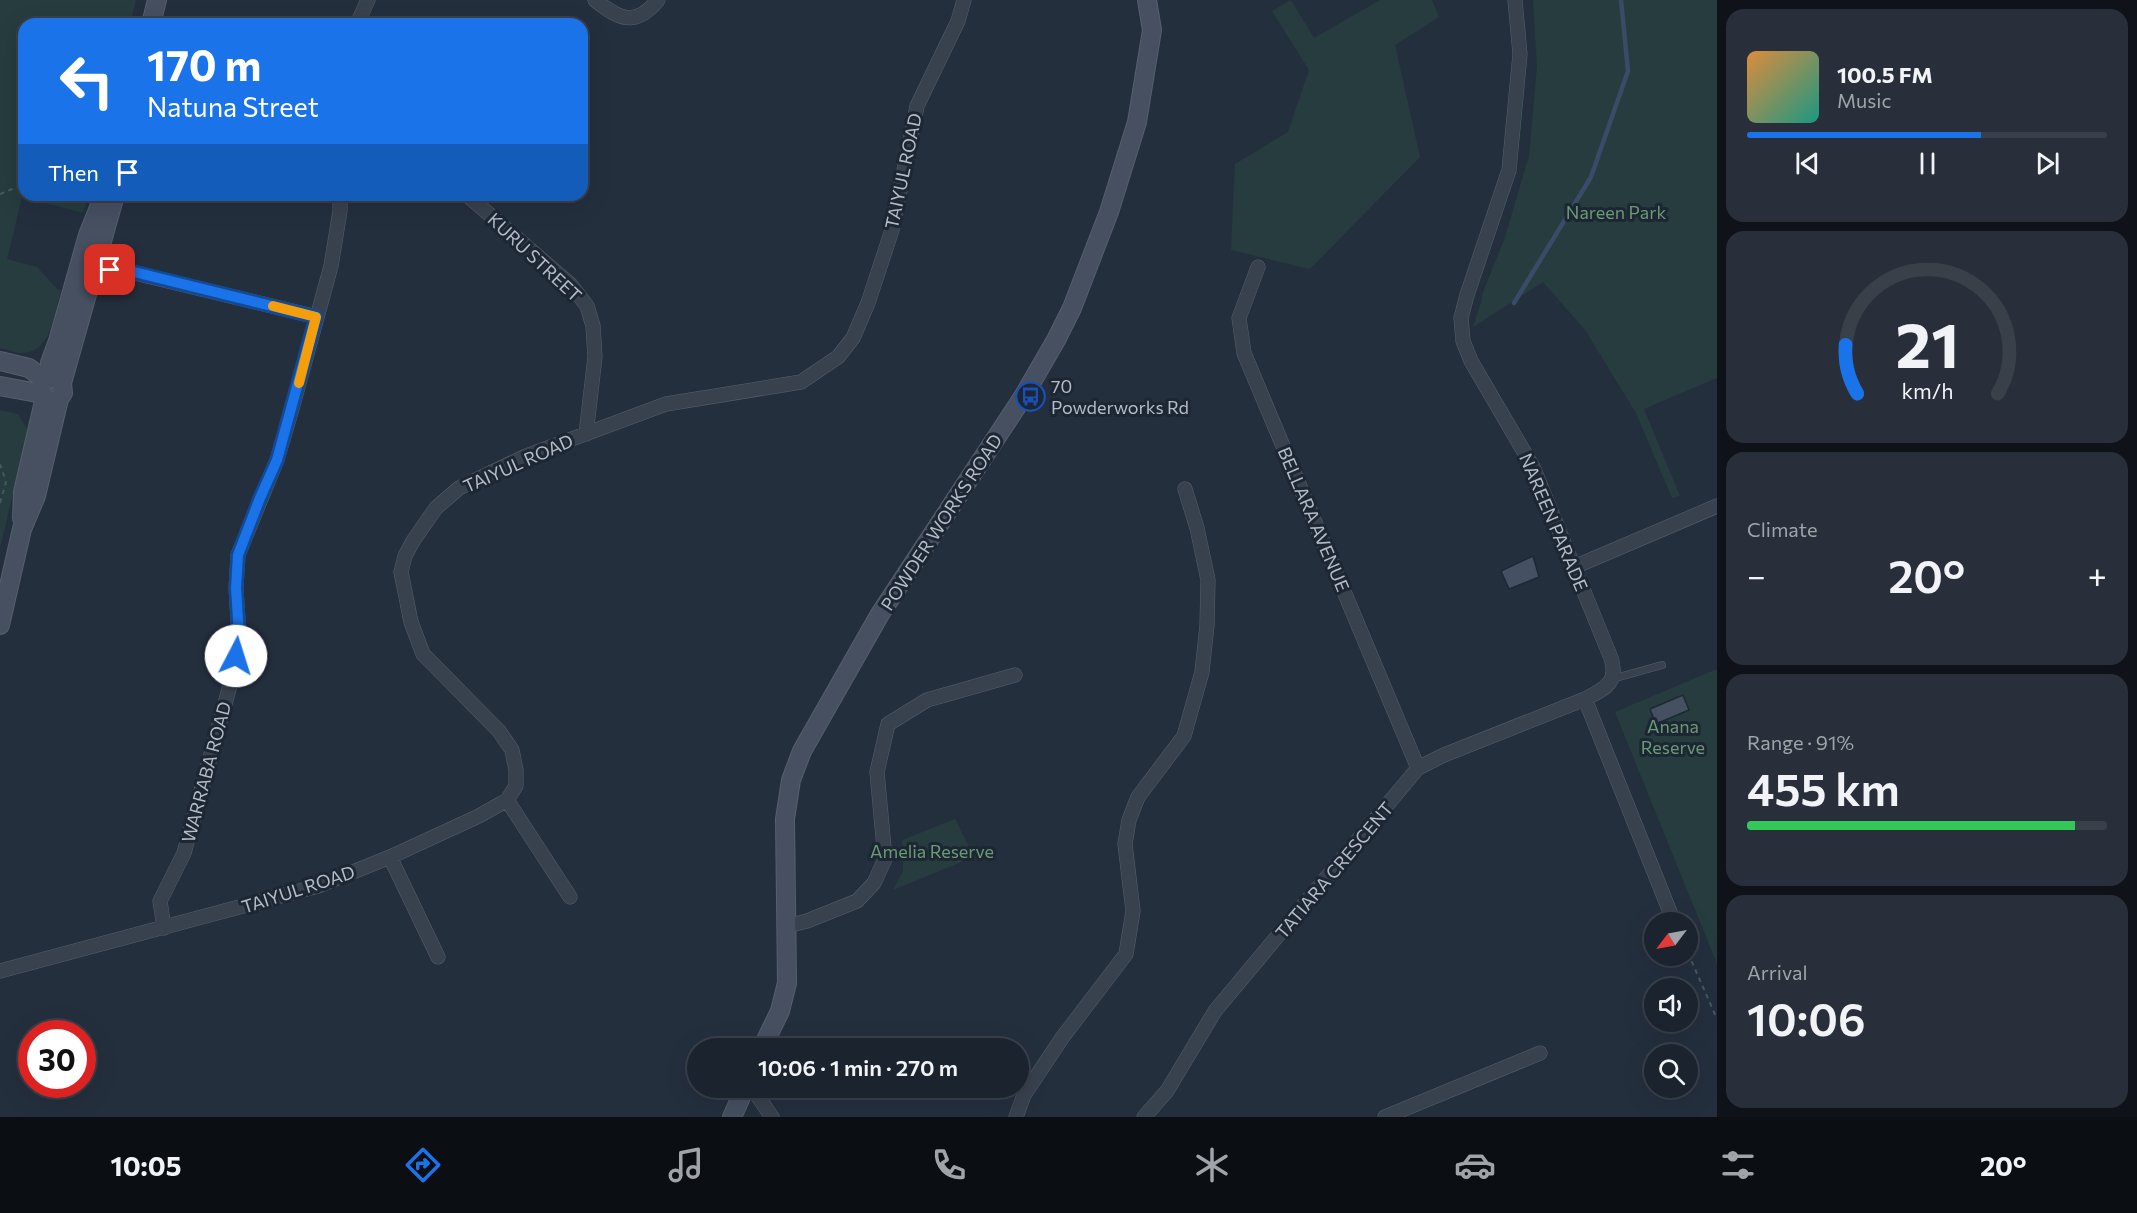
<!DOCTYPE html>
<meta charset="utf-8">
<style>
body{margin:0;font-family:Commissioner,sans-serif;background:#282f3a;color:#f1f3f6;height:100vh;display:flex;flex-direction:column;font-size:22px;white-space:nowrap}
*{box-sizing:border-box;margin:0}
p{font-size:20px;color:#a0a4aa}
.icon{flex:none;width:33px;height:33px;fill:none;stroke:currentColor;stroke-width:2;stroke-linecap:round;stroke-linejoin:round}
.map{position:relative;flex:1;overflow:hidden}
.panel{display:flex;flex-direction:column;gap:9px;padding:9px;background:#0f1319;width:420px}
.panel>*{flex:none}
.top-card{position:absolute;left:18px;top:18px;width:570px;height:183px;border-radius:18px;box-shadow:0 6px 24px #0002,0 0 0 2px #39404a;background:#1a73e8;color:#fff;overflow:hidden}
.needle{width:39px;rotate:238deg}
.buttons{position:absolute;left:1644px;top:912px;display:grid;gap:12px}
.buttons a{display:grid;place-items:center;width:54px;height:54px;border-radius:50%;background:#1b232e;box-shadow:0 6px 24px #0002,0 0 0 2px #39404a;font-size:30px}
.speed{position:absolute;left:18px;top:1020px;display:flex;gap:12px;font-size:30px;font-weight:700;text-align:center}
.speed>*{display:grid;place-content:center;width:78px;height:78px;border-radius:50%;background:#1b232e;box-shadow:0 6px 24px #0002,0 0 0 2px #39404a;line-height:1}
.speed .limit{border:9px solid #d22;background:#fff;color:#111}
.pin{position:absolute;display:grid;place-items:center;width:51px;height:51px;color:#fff;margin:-26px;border-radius:12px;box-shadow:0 3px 9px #0006}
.me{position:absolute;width:66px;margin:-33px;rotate:5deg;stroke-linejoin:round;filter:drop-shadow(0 0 4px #0008)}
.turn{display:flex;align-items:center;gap:21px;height:126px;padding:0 30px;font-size:27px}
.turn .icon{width:78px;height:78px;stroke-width:2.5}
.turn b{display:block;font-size:42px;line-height:51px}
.then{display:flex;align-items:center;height:57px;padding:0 30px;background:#0003;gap:12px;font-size:22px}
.big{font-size:45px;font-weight:600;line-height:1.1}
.panel .card{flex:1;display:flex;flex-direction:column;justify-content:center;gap:9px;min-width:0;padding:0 21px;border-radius:18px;background:#282f3a}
.panel .dial{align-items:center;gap:0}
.dial svg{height:156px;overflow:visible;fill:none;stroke:#39404a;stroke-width:7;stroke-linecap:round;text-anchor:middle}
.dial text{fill:#f1f3f6;stroke:none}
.song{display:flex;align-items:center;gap:18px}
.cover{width:72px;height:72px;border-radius:9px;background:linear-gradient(135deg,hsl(30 70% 55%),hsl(170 70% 35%))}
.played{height:6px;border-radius:3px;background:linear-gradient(90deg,#1a73e8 65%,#39404a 65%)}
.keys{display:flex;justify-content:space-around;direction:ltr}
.heat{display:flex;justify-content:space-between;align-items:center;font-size:33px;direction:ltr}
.charge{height:9px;border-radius:4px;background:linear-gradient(90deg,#34c759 91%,#39404a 0)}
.trip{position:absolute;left:687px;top:1038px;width:342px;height:60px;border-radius:30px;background:#1b232e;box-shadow:0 6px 24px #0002,0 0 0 2px #39404a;font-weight:600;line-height:60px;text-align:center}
.menu{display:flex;height:96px;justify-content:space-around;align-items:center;background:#0b0e12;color:#a0a4aa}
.menu .icon{width:42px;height:42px}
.menu .selected{color:#1a73e8}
.menu b{font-size:27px;color:#f1f3f6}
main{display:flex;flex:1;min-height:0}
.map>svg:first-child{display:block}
</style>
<main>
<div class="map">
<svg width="1717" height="1117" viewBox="0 0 1717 1117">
<rect width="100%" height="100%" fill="#242f3e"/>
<path fill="#263c3f" d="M0 0H136L130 24H24V195H88L83 213 22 197 7 259 37 267 57 289 61 290C54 313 52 356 18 353 12 352 6 349 0 348Z
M1291 0 1314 38 1380 0H1432L1439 17 1395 45 1420 157 1310 269 1231 250 1235 164 1288 132 1309 70 1272 11Z
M1533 0H1717V378L1644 409 1680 496 1672 498 1636 413 1585 330 1543 282 1473 327 1481 303 1483 292 1504 240 1529 156 1537 66Z
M0 410 18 414 28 430 0 548Z
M1717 669V964L1615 712Z
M955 819 969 847 964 861 893 890 903 871 902 840Z"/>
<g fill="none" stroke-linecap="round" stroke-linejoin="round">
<path stroke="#394c67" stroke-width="4.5" d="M1514 303 1591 177 1628 71 1621 0"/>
</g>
<path fill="#455162" stroke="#1f2835" stroke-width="1.5" d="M1533 556 1539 577 1509 589 1501 571Z
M1683 695 1689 710 1656 724 1650 709Z"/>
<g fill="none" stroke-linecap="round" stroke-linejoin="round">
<defs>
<path id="lane" d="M1612 679 1662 665"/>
<path id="street" d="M595 0C619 19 635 28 658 0
M357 24 368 0
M467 195 571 285 587 306 593 326 595 357 586 434
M1258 267 1239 318 1244 353 1418 768
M91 278 106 270 118 269 317 317
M1574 567 1717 506
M1585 699 1674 922
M507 800 570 897
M390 857 438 957
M787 926 807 921 857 901 874 883 885 859 877 772 888 724 927 700 1015 675
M164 928 160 901 184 853 232 678 239 635 236 588 238 555 277 460 292 409 331 266 340 211V195
M0 971 318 886 390 857 479 816 507 800 516 786V770L512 750 499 731 423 654 411 622 401 572 405 556 413 541 436 508 459 488 526 456 666 404 801 382 838 357 853 338 868 303 892 230 917 106 958 21 964 0
M752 1088 772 1117
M1016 1117 1024 1095 1062 1038 1126 954 1133 911 1125 844 1129 820 1138 797 1184 736 1202 672 1207 625 1208 580 1197 528 1185 489
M1144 1117 1167 1091 1215 1011 1418 768 1444 755 1585 699C1604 689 1619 683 1611 658L1533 467 1471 361 1463 341 1461 318 1467 295 1509 170 1520 54 1515 0
M1385 1117 1540 1053"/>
<path id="secondary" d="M151 24 157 0
M0 361 29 368 45 380
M49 379 50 363 58 341 88 235 104 195
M0 386 43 394
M22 518 23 492 45 397
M0 625 22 529 36 496 59 399 63 393 62 383 115 195
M762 1048 780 1011 787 983 785 819 791 780 802 751 880 614 1023 397 1056 340 1072 308 1109 212 1137 122 1152 30 1147 0
M732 1117 745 1088"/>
</defs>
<use href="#lane" stroke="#565f6c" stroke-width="8"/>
<use href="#street" stroke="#565f6c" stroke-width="15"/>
<use href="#secondary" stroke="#565f6c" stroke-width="20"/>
<path stroke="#44595c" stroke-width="2" stroke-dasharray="4.5 4.5" stroke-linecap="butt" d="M0 194 24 184
M0 464 6 482 0 503
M1688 953 1717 1019"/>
<use href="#lane" stroke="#38414e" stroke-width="7"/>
<use href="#street" stroke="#38414e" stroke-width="14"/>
<use href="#secondary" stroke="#465061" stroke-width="18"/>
</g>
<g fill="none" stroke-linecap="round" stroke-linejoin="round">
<defs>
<path id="route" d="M110 270 118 268 316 317 277 460 260 498 238 555 236 588 239 635 236 656"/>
</defs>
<use href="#route" stroke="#114b97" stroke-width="15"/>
<use href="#route" stroke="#1a73e8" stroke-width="10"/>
<path stroke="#f59e0b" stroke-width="10" d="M273 306 316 317 299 383"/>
</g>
<defs>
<symbol id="bus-ring" viewBox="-11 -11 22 22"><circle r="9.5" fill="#1d2633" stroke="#1a4fb4" stroke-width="1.5"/><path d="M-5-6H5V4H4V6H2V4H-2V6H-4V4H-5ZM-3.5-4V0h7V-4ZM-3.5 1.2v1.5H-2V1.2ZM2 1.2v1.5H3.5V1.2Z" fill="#1a4fb4"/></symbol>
</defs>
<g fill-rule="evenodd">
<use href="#bus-ring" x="1014" y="380" width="33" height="33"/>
</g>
<g text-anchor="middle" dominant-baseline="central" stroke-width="6" stroke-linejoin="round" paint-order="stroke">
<g font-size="18" fill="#b4bcc9" stroke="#1d2633">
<text transform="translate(903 171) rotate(-78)">TAIYUL ROAD</text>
<text transform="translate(535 257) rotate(43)">KURU STREET</text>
<text transform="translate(518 463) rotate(-24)">TAIYUL ROAD</text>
<text transform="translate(1314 519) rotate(67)">BELLARA AVENUE</text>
<text transform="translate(941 522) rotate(-57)">POWDER WORKS ROAD</text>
<text transform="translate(1554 522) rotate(67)">NAREEN PARADE</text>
<text transform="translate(206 772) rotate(-75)">WARRABA ROAD</text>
<text transform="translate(1334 870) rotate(-50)">TATIARA CRESCENT</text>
<text transform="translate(298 889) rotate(-18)">TAIYUL ROAD</text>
</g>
<g font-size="18" fill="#6b9a76" stroke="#1d2633">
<text x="1616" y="212">Nareen Park</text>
<text x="1673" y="726">Anana<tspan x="1673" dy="21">Reserve</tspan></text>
<text x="932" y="851">Amelia Reserve</text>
</g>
<g font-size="18" fill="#b4bcc9" stroke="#1d2633" text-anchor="start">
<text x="1051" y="386">70<tspan x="1051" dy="21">Powderworks Rd</tspan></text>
</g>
</g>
</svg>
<div class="buttons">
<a><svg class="needle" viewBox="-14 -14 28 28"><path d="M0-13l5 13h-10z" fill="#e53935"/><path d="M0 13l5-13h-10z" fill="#a0a4aa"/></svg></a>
<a><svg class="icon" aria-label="sound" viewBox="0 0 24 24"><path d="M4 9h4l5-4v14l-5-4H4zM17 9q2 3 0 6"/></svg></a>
<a><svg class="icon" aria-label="search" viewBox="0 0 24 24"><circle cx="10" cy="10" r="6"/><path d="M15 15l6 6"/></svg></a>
</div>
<div class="speed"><div class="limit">30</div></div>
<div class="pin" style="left:110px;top:270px;background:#d93025"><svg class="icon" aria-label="arrive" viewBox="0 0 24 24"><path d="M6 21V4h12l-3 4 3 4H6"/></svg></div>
<svg class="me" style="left:236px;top:656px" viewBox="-20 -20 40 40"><circle r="19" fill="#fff"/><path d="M0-13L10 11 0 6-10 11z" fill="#1a73e8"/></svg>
<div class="trip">10:06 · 1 min · 270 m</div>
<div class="top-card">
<div class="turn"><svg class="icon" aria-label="left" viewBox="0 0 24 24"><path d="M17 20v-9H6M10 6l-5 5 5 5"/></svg><div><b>170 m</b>Natuna Street</div></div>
<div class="then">Then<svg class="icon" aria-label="arrive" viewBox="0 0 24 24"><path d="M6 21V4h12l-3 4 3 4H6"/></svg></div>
</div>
</div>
<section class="panel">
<div class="card">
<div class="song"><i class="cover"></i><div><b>100.5 FM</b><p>Music</p></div></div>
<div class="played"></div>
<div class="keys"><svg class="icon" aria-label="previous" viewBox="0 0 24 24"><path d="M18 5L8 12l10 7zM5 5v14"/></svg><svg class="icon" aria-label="pause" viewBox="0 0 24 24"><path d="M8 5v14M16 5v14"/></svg><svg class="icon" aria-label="next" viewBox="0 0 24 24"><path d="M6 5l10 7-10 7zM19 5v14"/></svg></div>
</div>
<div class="card dial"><svg viewBox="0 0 100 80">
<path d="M14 69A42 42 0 1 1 86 69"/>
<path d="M14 69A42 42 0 0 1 8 44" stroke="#1a73e8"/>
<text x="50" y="56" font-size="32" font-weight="700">21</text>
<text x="50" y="72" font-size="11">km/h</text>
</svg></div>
<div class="card"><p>Climate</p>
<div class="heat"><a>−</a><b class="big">20°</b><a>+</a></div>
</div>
<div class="card"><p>Range · 91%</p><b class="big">455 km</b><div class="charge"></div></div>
<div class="card"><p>Arrival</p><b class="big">10:06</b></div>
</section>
</main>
<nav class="menu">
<b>10:05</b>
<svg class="icon selected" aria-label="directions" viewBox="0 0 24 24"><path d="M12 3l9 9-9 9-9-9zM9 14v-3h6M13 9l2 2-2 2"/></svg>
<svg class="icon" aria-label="music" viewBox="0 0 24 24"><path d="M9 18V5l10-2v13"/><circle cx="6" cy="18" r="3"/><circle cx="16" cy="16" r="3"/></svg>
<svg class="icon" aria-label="phone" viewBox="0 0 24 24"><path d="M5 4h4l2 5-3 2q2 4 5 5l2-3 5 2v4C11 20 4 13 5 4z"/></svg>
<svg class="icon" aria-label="climate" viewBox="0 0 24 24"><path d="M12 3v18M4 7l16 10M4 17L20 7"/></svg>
<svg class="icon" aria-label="car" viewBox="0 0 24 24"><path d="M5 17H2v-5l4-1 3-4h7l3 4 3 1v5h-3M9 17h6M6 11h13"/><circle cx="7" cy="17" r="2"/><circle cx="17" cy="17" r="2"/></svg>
<svg class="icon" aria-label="filters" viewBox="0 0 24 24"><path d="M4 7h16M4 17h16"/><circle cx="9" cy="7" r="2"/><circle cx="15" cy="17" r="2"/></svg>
<b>20°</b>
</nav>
